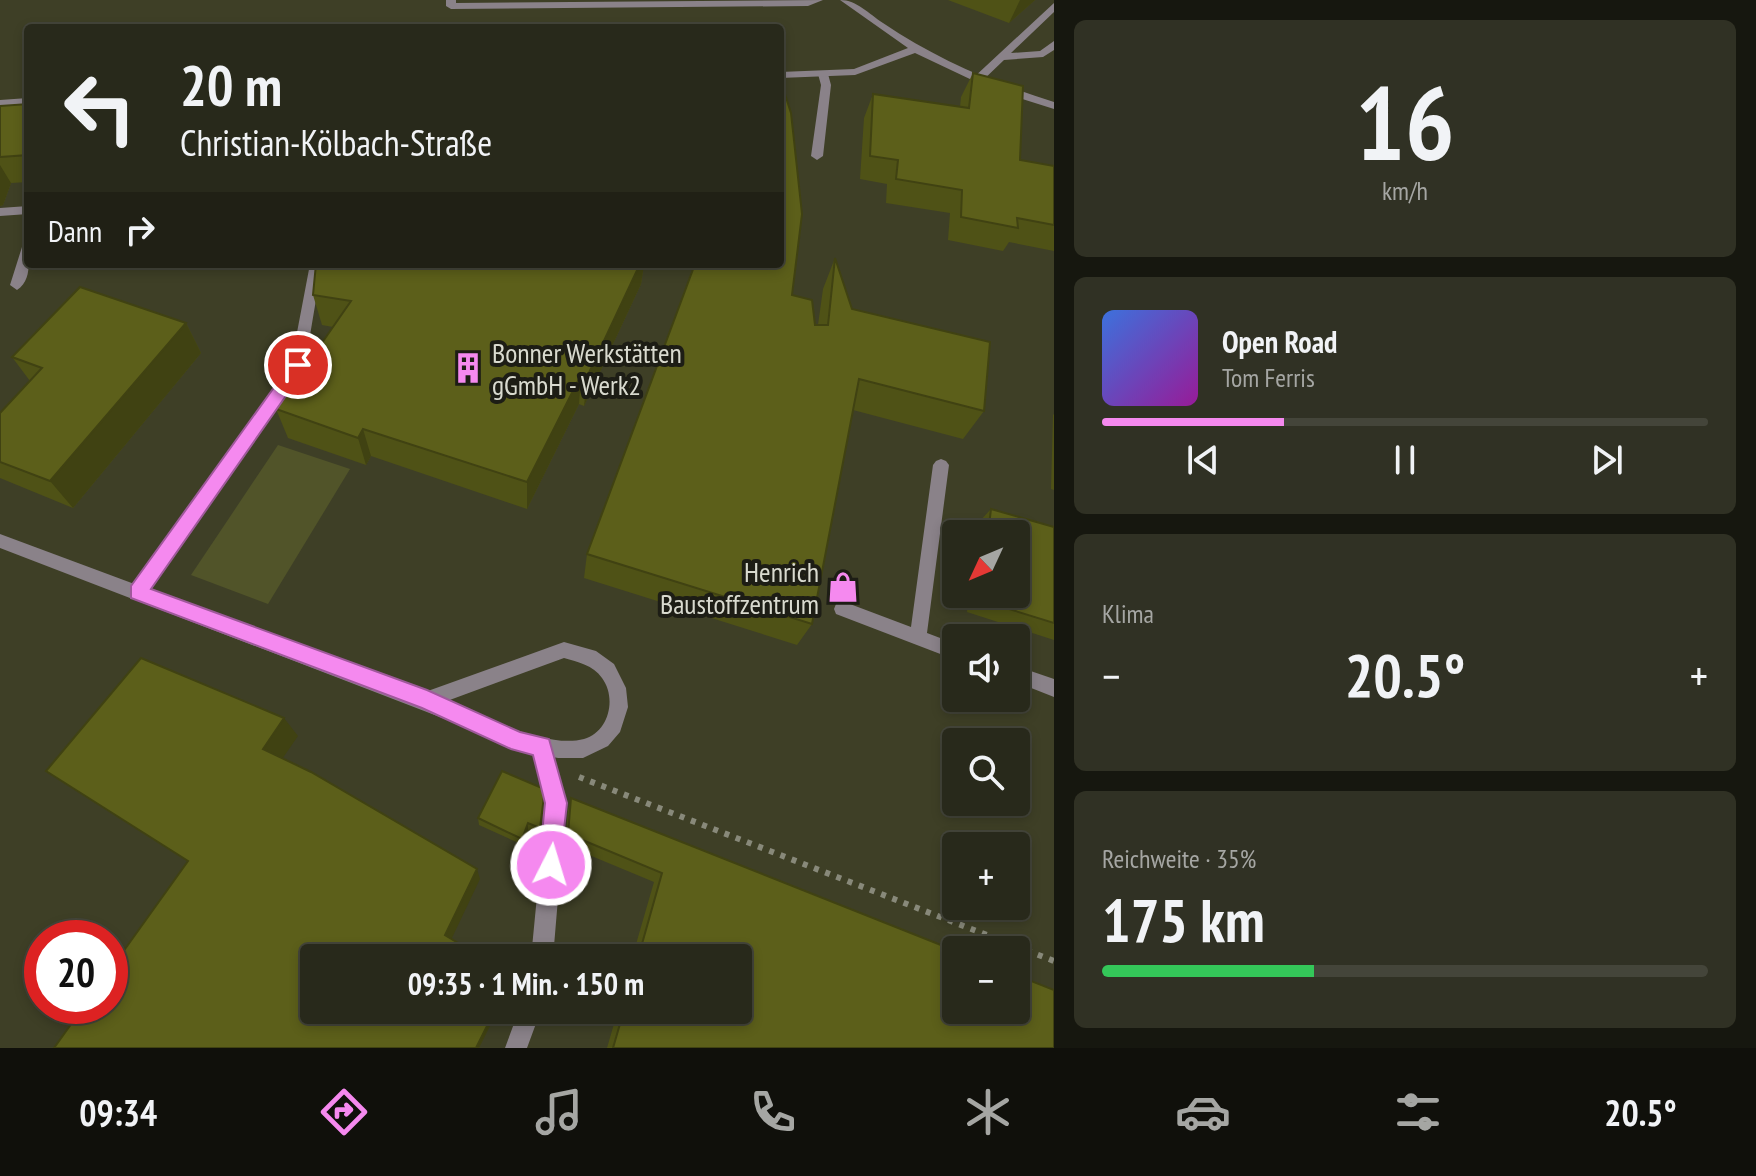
<!DOCTYPE html>
<html lang="de">
<meta charset="utf-8">
<style>
body{margin:0;font-family:"PT Sans Narrow",sans-serif;background:#303124;color:#f1f3f6;height:100vh;display:flex;flex-direction:column;font-size:30px;white-space:nowrap}
*{box-sizing:border-box;margin:0}
p{font-size:26px;color:#a5a6a3}
.icon{flex:none;width:44px;height:44px;fill:none;stroke:currentColor;stroke-width:2;stroke-linecap:round;stroke-linejoin:round}
.map{position:relative;flex:1;overflow:hidden}
.side{display:flex;flex-direction:column;gap:20px;padding:20px;background:#16170f;width:702px}
.side>*{flex:none}
.banner{position:absolute;left:24px;top:24px;width:760px;height:244px;border-radius:8px;box-shadow:0 4px 12px #0003,0 0 0 2px #44453a;background:#28291b;color:#f1f3f6;overflow:hidden}
.needle{width:52px;rotate:226deg}
.controls{position:absolute;left:942px;top:520px;display:grid;gap:16px}
.controls a{display:grid;place-items:center;width:88px;height:88px;border-radius:8px;background:#28291b;box-shadow:0 4px 12px #0003,0 0 0 2px #44453a;font-size:40px}
.speed{position:absolute;left:24px;top:920px;display:flex;gap:16px;font-size:40px;font-weight:700;text-align:center}
.speed>*{display:grid;place-content:center;width:104px;height:104px;border-radius:50%;background:#28291b;box-shadow:0 4px 12px #0003,0 0 0 2px #44453a;line-height:1}
.speed .limit{border:12px solid #d22;background:#fff;color:#111}
.pin{position:absolute;display:grid;place-items:center;width:68px;height:68px;color:#fff;margin:-34px;border:4px solid #fff;border-radius:50%;box-shadow:0 2px 8px #0007}
.me{position:absolute;width:88px;margin:-44px;rotate:5deg;stroke-linejoin:round;filter:drop-shadow(0 0 6px #0008)}
.turn{display:flex;align-items:center;gap:28px;height:168px;padding:0 24px;font-size:36px}
.turn .icon{width:104px;height:104px;stroke-width:2.5}
.turn b{display:block;font-size:56px;line-height:68px}
.then{display:flex;align-items:center;height:76px;padding:0 24px;background:#0003;gap:16px;font-size:30px}
.big{font-size:60px;font-weight:700;line-height:1.1}
.side .tile{flex:1;display:flex;flex-direction:column;justify-content:center;gap:12px;min-width:0;padding:0 28px;border-radius:12px;background:#303124}
.side .dial{align-items:center;gap:0}
.dial b{font-size:104px;line-height:1}
.song{display:flex;align-items:center;gap:24px}
.cover{width:96px;height:96px;border-radius:12px;background:linear-gradient(135deg,hsl(220 70% 55%),hsl(300 70% 35%))}
.played{height:8px;border-radius:4px;background:linear-gradient(90deg,#f589ef 30%,#44453a 30%)}
.keys{display:flex;justify-content:space-around;direction:ltr}
.heat{display:flex;justify-content:space-between;align-items:center;font-size:44px;direction:ltr}
.charge{height:12px;border-radius:6px;background:linear-gradient(90deg,#34c759 35%,#44453a 0)}
.trip{position:absolute;left:300px;top:944px;width:452px;height:80px;border-radius:8px;background:#28291b;box-shadow:0 4px 12px #0003,0 0 0 2px #44453a;font-weight:700;line-height:80px;text-align:center}
.tab-bar{display:flex;height:128px;justify-content:space-around;align-items:center;background:#10100b;color:#a5a6a3}
.tab-bar .icon{width:56px;height:56px}
.tab-bar .on{color:#f589ef}
.tab-bar b{font-size:36px;color:#f1f3f6}
main{display:flex;flex:1;min-height:0}
.map>svg:first-child{display:block}
</style>
<main>
<div class="map">
<svg width="1054" height="1048" viewBox="0 0 1054 1048">
<rect width="100%" height="100%" fill="#353724"/>
<path fill="#3e3f26" fill-rule="evenodd" d="M0 0H1054V1048H0ZM28 28H780V264H28ZM956 534H1016V594H956ZM956 638H1016V698H956ZM956 742H1016V802H956ZM956 846H1016V906H956ZM42 938H110V1006H42ZM956 950H1016V1010H956ZM314 958H738V1010H314Z"/>
<path fill="#515429" d="M278 445 350 469 268 604 191 575Z"/>
<g fill="none" stroke-linecap="round" stroke-linejoin="round">
<path stroke="#88897a" stroke-width="6" stroke-dasharray="5 7" stroke-linecap="butt" d="M579 777 1054 961"/>
<path fill="#8a8289" fill-rule="evenodd" d="M446 0H456V3L823 0 808 6 451 9 446 6Z
M1054 3V12L1011 53 1040 51 1054 41V50L1043 57 1004 60 980 83H972V79Z
M823 71 828 74 831 85 823 156 817 160 811 156 821 85 818 74Z
M28 206V214L0 216V208Z
M28 243C28 258 33 280 17 290L10 285 22 247Z
M310 264H322L305 365 144 597 138 600 132 597 130 592 132 587 291 364Z
M941 459 946 461 949 465 927 633 956 644V660L836 614 834 609 836 604 842 601 911 627 933 465 936 461Z
M1016 666 1054 679V697L1016 682Z
M542 737 549 739 551 746 566 803 553 958H531L546 803 533 746 535 739Z
M519 1010H541L527 1048H505Z"/>
<path fill="#8a8289" fill-rule="evenodd" d="M840 0C857 0 869 14 883 23 936 59 993 83 1054 102V109L991 89 915 53 855 75 780 78V72L854 69 908 48Z
M28 98V104L0 106V100Z
M0 534 425 692 564 642 596 651 614 664 626 688 628 707 620 732 608 746 583 758H558L536 754 0 548ZM564 658C578 662 593 665 602 678 617 698 609 732 584 739 546 749 481 716 447 701Z"/>
</g>
<path fill="#4f5216" d="M948 0H1035L1009 23Z
M973 73 1020 160 1054 166V251L1009 242 1003 251 948 240 950 213 886 203 887 184 860 179 864 118 873 94 960 107 961 97Z
M28 104V182L11 183 3 205 0 206V106Z
M835 258 852 309 984 411 963 439 853 410 812 624 797 645 584 578 587 554 792 295 815 325H818L823 289Z
M316 264H644L641 284 584 406 579 404 527 509 371 456 366 465 288 438 276 409 333 327 322 325 313 295Z
M186 323 201 353 73 508 0 478V413L30 381 12 357Z
M1054 414V490L1051 489 1053 415Z
M991 509 1054 527V640L967 612 969 594H1016V534H977L978 523Z
M544 796 540 835 528 830 523 845 479 825 478 818Z
M571 798 1054 1048H607L618 1010H738V958H632L654 882 565 845 568 811Z"/>
<path fill="#404212" d="M1020 0H1035L1009 23Z
M0 165 11 183 3 205 0 206Z
M640 264H644L641 284 584 406 587 377Z
M186 323 201 353 73 508 50 481Z
M581 375 579 404 527 509V482Z
M363 429 371 456 366 465 358 438Z
M284 718 298 736 278 765 263 749Z
M528 823V830L523 845 522 839Z
M477 869 480 879 451 940 445 935Z
M495 1010H498L479 1048H476Z"/>
<path fill="#5c5f1a" stroke="#404212" stroke-width="2" d="M973 73 1023 86 1020 160 1054 166V225L1017 218 1018 228 961 217 962 190 896 179 898 160 870 156 873 94 969 108Z
M780 79 791 113 802 214 792 295 812 300 815 325H828L835 258 852 309 990 342 984 411 859 379 812 624 587 554 695 264H780Z
M28 104V155L0 157V106Z
M316 264H640L587 377 581 375 527 482 363 429 358 438 276 409 351 301 313 295Z
M80 287 186 323 50 481 0 462V413L42 368 12 357Z
M991 509 1054 527V623L980 600 981 594H1016V534H988Z
M141 658 284 718 263 749 311 772 477 869 445 935 483 958H314V1010H495L476 1048H54L84 1006H110V970L188 861 46 771Z
M502 771 542 788 544 796 540 828 528 823 522 839 478 818Z
M571 798 956 951V1010H1016V975L1054 990V1048H613L624 1010H738V958H638L662 873 568 834Z"/>
<path fill="#f589ef" stroke="#9f599b" stroke-width="2" d="M298 359 306 365 304 370 151 589 427 690 520 732 549 739 567 803 559 873 551 877 543 873 539 865 545 803 533 755 511 749 422 708 131 598V586L293 361Z"/>
<defs>
<symbol id="building-bare" viewBox="-9 -9 18 18"><path d="M-4-6H4V6H1V3H-1V6H-4ZM-2.5-4.3h1.7v1.8h-1.7ZM.8-4.3h1.7v1.8H.8ZM-2.5-1h1.7V.8h-1.7ZM.8-1h1.7V.8H.8Z" fill="#f589ef" stroke="#1d1d15" stroke-width="2.5" paint-order="stroke"/></symbol>
<symbol id="shop-bare" viewBox="-9 -9 18 18"><path d="M-5-2.5h2.3a2.7 3.5 0 0 1 5.4 0H5L5.5 6h-11ZM-1.5-2.5h3a1.5 2.3 0 0 0-3 0Z" fill="#f589ef" stroke="#1d1d15" stroke-width="2.5" paint-order="stroke"/></symbol>
</defs>
<g fill-rule="evenodd">
<use href="#building-bare" x="446" y="346" width="44" height="44"/>
<use href="#shop-bare" x="821" y="565" width="44" height="44"/>
</g>
<g text-anchor="middle" dominant-baseline="central" stroke-width="8" stroke-linejoin="round" paint-order="stroke">
<g font-size="28" fill="#d9dacf" stroke="#1d1d15" text-anchor="start">
<text x="492" y="352">Bonner Werkstätten<tspan x="492" dy="32">gGmbH - Werk2</tspan></text>
<text x="819" y="571" text-anchor="end">Henrich<tspan x="819" dy="32">Baustoffzentrum</tspan></text>
</g>
</g>
</svg>
<div class="controls">
<a><svg class="needle" viewBox="-14 -14 28 28"><path d="M0-13l5 13h-10z" fill="#e53935"/><path d="M0 13l5-13h-10z" fill="#a5a6a3"/></svg></a>
<a><svg class="icon" aria-label="sound" viewBox="0 0 24 24"><path d="M4 9h4l5-4v14l-5-4H4zM17 9q2 3 0 6"/></svg></a>
<a><svg class="icon" aria-label="search" viewBox="0 0 24 24"><circle cx="10" cy="10" r="6"/><path d="M15 15l6 6"/></svg></a>
<a>+</a>
<a>−</a>
</div>
<div class="speed"><div class="limit">20</div></div>
<div class="pin" style="left:298px;top:365px;background:#d93025"><svg class="icon" aria-label="arrive" viewBox="0 0 24 24"><path d="M6 21V4h12l-3 4 3 4H6"/></svg></div>
<svg class="me" style="left:551px;top:865px" viewBox="-20 -20 40 40"><circle r="17" fill="#f589ef" stroke="#fff" stroke-width="3"/><path d="M0-11L8 9 0 5-8 9z" fill="#fff"/></svg>
<div class="trip">09:35 · 1 Min. · 150 m</div>
<div class="banner">
<div class="turn"><svg class="icon" aria-label="left" viewBox="0 0 24 24"><path d="M17 20v-9H6M10 6l-5 5 5 5"/></svg><div><b>20 m</b>Christian-Kölbach-Straße</div></div>
<div class="then">Dann<svg class="icon" aria-label="right" viewBox="0 0 24 24"><path d="M7 20v-9h11M14 6l5 5-5 5"/></svg></div>
</div>
</div>
<section class="side">
<div class="tile dial"><b>16</b><p>km/h</p></div>
<div class="tile">
<div class="song"><i class="cover"></i><div><b>Open Road</b><p>Tom Ferris</p></div></div>
<div class="played"></div>
<div class="keys"><svg class="icon" aria-label="previous" viewBox="0 0 24 24"><path d="M18 5L8 12l10 7zM5 5v14"/></svg><svg class="icon" aria-label="pause" viewBox="0 0 24 24"><path d="M8 5v14M16 5v14"/></svg><svg class="icon" aria-label="next" viewBox="0 0 24 24"><path d="M6 5l10 7-10 7zM19 5v14"/></svg></div>
</div>
<div class="tile"><p>Klima</p>
<div class="heat"><a>−</a><b class="big">20.5°</b><a>+</a></div>
</div>
<div class="tile"><p>Reichweite · 35%</p><b class="big">175 km</b><div class="charge"></div></div>
</section>
</main>
<nav class="tab-bar">
<b>09:34</b>
<svg class="icon on" aria-label="directions" viewBox="0 0 24 24"><path d="M12 3l9 9-9 9-9-9zM9 14v-3h6M13 9l2 2-2 2"/></svg>
<svg class="icon" aria-label="music" viewBox="0 0 24 24"><path d="M9 18V5l10-2v13"/><circle cx="6" cy="18" r="3"/><circle cx="16" cy="16" r="3"/></svg>
<svg class="icon" aria-label="phone" viewBox="0 0 24 24"><path d="M5 4h4l2 5-3 2q2 4 5 5l2-3 5 2v4C11 20 4 13 5 4z"/></svg>
<svg class="icon" aria-label="climate" viewBox="0 0 24 24"><path d="M12 3v18M4 7l16 10M4 17L20 7"/></svg>
<svg class="icon" aria-label="car" viewBox="0 0 24 24"><path d="M5 17H2v-5l4-1 3-4h7l3 4 3 1v5h-3M9 17h6M6 11h13"/><circle cx="7" cy="17" r="2"/><circle cx="17" cy="17" r="2"/></svg>
<svg class="icon" aria-label="filters" viewBox="0 0 24 24"><path d="M4 7h16M4 17h16"/><circle cx="9" cy="7" r="2"/><circle cx="15" cy="17" r="2"/></svg>
<b>20.5°</b>
</nav>
